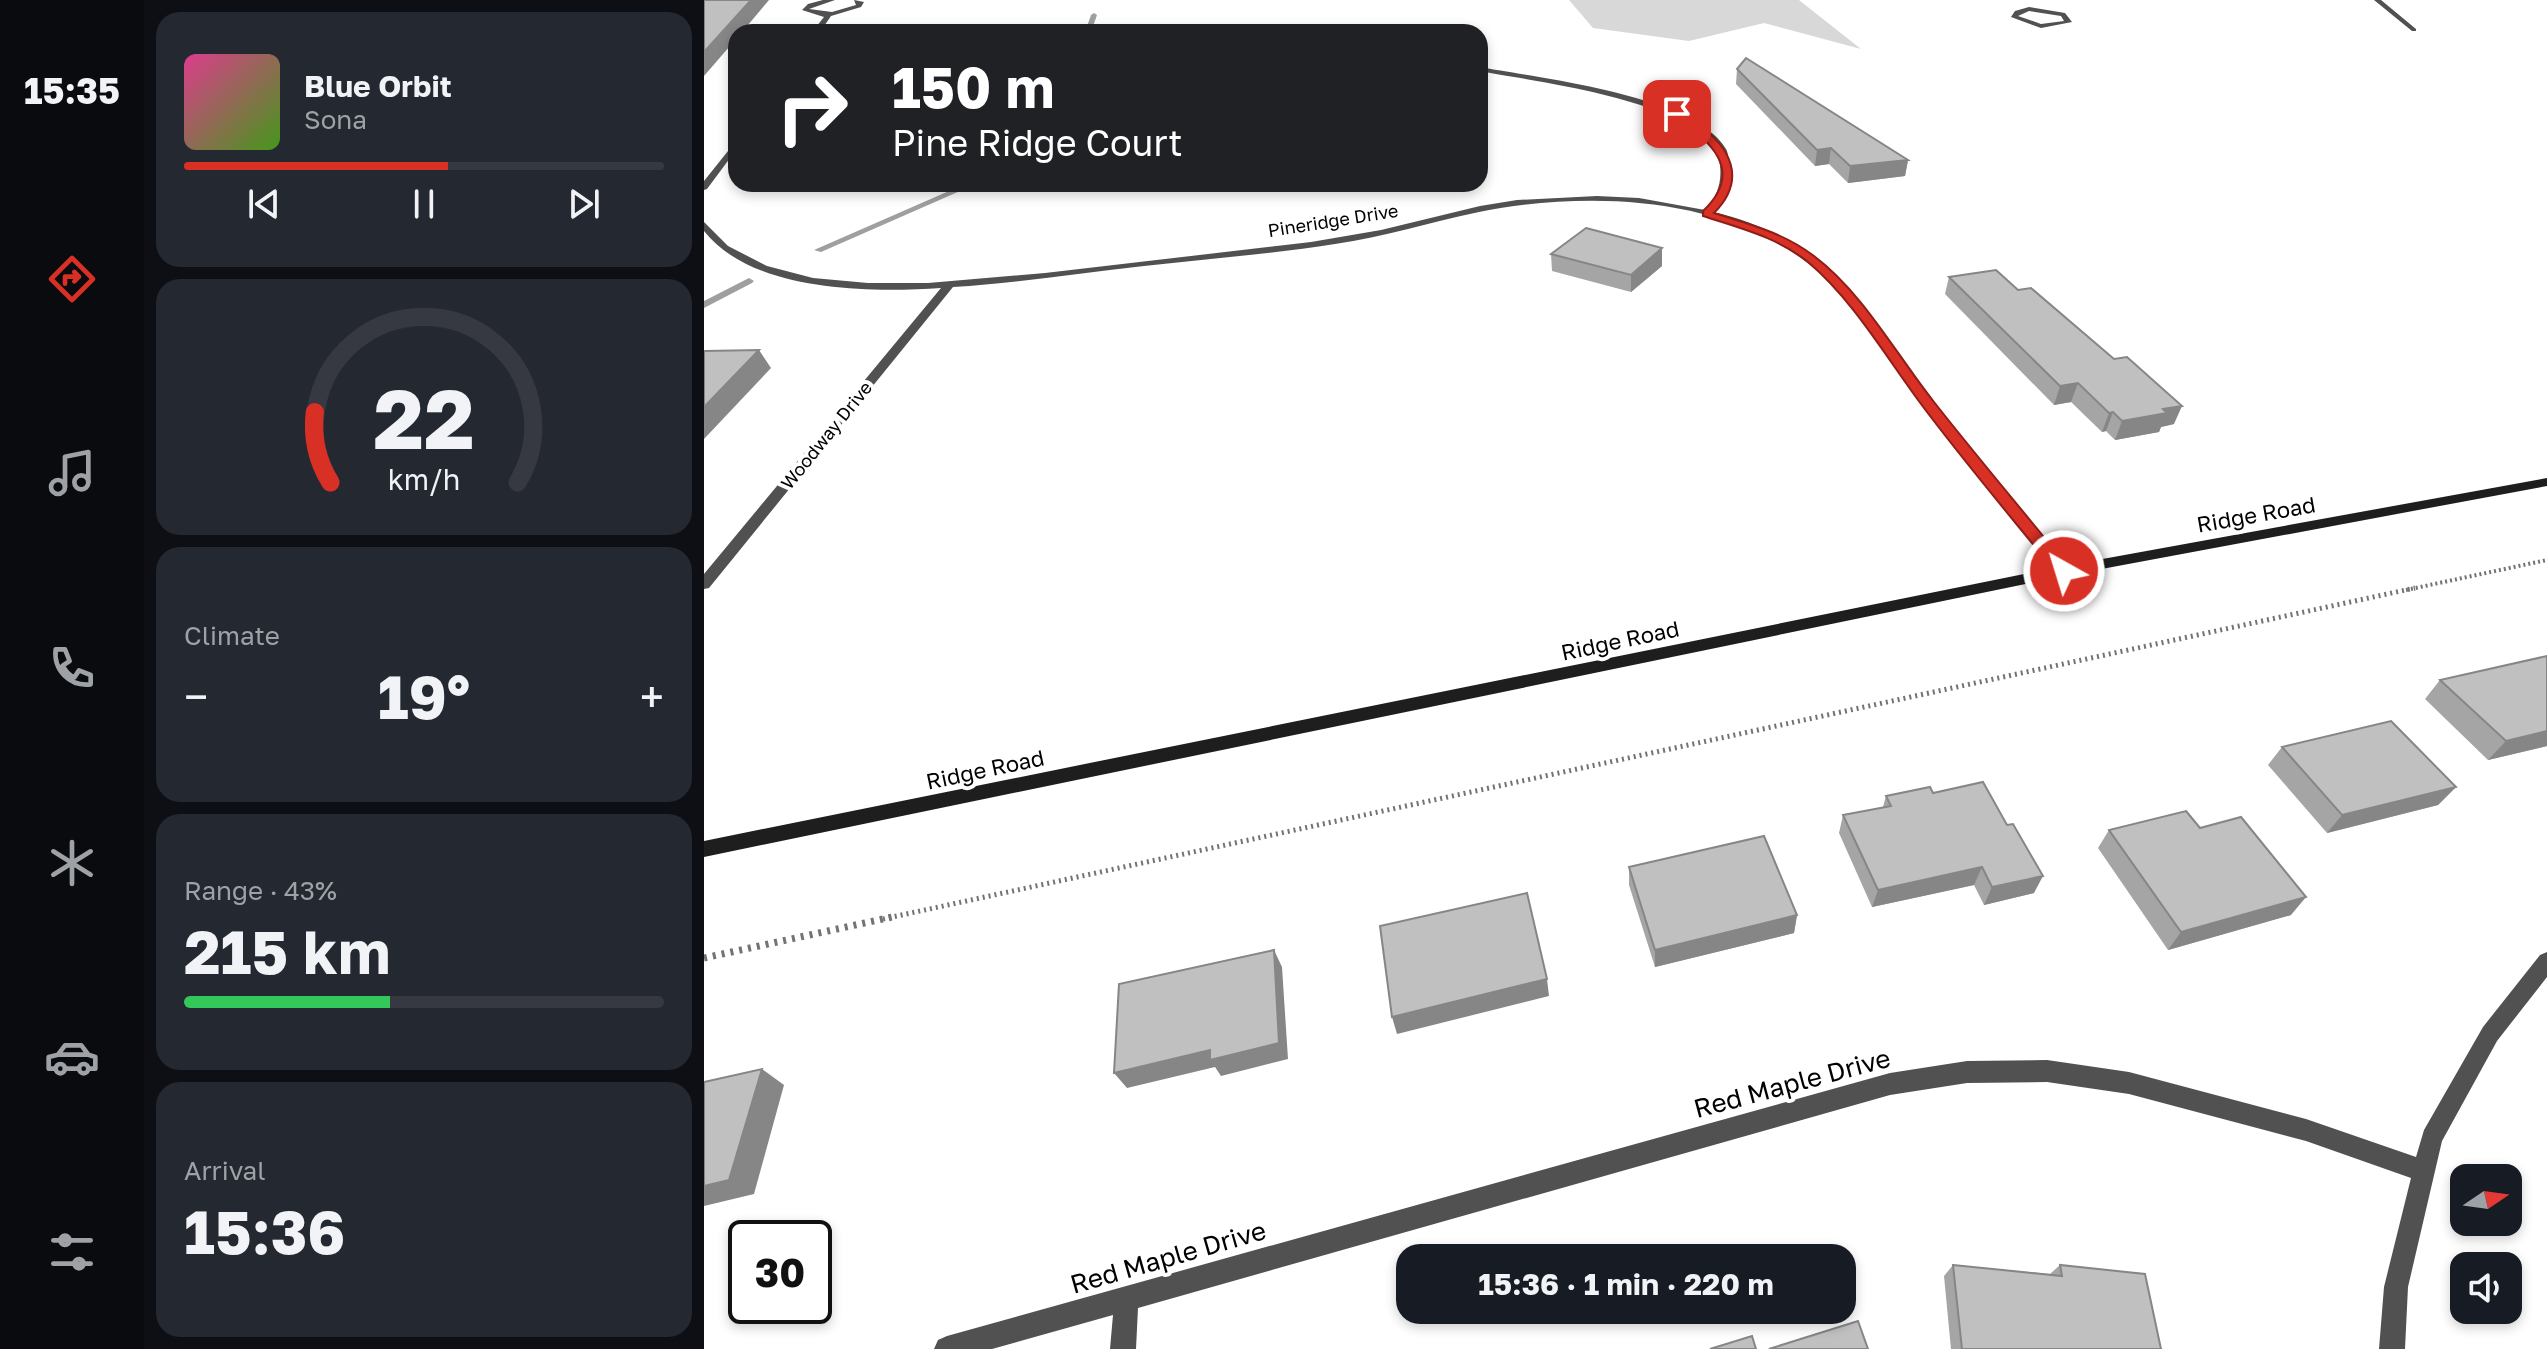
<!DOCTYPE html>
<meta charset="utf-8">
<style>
body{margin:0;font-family:"Golos Text",sans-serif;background:#242831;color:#f1f3f6;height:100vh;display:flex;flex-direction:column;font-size:30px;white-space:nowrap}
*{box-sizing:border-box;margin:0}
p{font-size:26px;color:#9ea1a6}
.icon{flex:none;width:44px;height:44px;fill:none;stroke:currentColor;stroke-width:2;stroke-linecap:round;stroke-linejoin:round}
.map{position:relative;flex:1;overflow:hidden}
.drawer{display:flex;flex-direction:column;gap:12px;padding:12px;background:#0d0f14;width:560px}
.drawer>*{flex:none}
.banner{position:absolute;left:24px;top:24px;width:760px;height:168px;border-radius:24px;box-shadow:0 4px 12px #0003;background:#202124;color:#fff;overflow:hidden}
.needle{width:52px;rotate:77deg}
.fabs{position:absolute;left:1746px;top:1164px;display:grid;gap:16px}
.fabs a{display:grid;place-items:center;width:72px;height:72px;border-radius:16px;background:#171b24;box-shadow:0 4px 12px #0003;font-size:40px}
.speed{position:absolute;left:24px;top:1220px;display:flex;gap:16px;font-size:40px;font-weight:700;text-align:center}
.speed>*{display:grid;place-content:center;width:104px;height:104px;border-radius:50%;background:#171b24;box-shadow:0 4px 12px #0003;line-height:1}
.speed .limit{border:4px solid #111;border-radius:12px;background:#fff;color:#111}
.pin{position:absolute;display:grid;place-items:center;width:68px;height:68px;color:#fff;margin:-34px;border-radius:16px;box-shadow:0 4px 12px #0006}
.me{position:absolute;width:88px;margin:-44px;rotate:321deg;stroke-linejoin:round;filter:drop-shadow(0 0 6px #0008)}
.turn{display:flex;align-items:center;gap:28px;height:168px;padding:0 32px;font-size:36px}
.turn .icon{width:104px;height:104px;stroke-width:2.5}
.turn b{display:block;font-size:56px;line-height:68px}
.big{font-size:60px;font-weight:700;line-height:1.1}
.drawer .card{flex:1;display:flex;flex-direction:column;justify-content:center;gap:12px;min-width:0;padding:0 28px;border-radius:24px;background:#242831}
.drawer .dial{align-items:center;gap:0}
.dial svg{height:208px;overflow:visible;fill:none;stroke:#363941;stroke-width:7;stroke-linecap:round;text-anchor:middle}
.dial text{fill:#f1f3f6;stroke:none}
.song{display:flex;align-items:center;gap:24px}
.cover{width:96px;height:96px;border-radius:12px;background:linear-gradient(135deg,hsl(330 70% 55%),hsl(100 70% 35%))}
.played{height:8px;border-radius:4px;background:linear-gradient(90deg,#d93025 55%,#363941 55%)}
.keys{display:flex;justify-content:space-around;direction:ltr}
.heat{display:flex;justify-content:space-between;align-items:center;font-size:44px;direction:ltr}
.charge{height:12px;border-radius:6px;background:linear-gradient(90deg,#34c759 43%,#363941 0)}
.trip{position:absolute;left:692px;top:1244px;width:460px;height:80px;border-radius:24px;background:#171b24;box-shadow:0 4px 12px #0003;font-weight:700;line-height:80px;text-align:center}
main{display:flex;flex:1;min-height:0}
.menu{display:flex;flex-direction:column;width:144px;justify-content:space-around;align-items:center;background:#090b0e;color:#9ea1a6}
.menu .icon{width:56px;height:56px}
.menu .on{color:#d93025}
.menu b{font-size:36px;color:#f1f3f6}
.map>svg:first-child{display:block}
</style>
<main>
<nav class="menu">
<b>15:35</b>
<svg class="icon on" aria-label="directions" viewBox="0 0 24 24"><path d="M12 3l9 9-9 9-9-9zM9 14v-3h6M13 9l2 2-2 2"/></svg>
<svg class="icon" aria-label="music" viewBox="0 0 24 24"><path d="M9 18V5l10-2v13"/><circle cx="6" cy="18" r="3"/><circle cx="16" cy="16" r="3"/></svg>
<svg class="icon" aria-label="phone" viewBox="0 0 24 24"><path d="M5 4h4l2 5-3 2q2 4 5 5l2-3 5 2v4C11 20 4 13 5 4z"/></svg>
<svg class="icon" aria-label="climate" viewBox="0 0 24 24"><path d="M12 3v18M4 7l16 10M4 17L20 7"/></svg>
<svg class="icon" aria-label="car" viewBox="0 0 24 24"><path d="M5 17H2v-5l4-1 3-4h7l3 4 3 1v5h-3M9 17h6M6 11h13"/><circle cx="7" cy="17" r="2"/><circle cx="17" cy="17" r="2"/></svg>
<svg class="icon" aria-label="filters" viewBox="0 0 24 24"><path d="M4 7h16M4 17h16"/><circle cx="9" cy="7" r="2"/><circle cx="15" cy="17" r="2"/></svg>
</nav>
<section class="drawer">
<div class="card">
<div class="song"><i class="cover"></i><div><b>Blue Orbit</b><p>Sona</p></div></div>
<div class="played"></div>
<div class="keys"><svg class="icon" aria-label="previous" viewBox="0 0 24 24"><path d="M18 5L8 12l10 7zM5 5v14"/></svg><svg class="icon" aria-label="pause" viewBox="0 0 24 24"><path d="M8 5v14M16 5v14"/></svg><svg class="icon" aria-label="next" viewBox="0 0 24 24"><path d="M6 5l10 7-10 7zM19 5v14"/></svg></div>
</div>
<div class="card dial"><svg viewBox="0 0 100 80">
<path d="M14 69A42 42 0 1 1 86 69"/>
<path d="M14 69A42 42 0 0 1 8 42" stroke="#d93025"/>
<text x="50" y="56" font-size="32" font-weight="700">22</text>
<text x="50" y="72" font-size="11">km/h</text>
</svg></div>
<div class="card"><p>Climate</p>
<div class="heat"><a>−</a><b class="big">19°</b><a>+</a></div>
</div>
<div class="card"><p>Range · 43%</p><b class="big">215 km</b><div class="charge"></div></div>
<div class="card"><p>Arrival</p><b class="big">15:36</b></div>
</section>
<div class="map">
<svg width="1843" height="1349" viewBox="0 0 1843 1349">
<rect width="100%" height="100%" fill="#fff"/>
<path fill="#d8d8d8" d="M865 0H1095L1157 49 1060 23 985 41 889 28Z"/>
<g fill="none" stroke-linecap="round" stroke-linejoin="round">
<path fill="#9f9f9f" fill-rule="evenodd" d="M390 13 393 15 387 32H381L387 15Z
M261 184H272L117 252 110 250Z
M45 278 50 281 48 283 0 308V301Z"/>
<path stroke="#737373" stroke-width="4" stroke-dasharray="2 3" stroke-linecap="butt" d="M1702 590 1843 560"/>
<path stroke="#737373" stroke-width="5" stroke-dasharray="2 4" stroke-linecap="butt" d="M179 919 1711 588"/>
<path stroke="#737373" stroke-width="7" stroke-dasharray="3 6" stroke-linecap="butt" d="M0 958 188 917"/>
<path fill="#515151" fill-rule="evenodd" d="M119 0H131L105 9 128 12 152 5 150 0 160 2 157 7 127 16 116 32H108L120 17 98 10 104 4Z
M1670 0H1677L1712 29V31H1708Z
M1325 7 1361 13 1368 22 1337 28 1307 17 1311 11ZM1325 11 1357 16 1360 21 1337 24 1314 16Z
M690 30 707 32H686Z
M776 67C834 78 992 95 1022 149 1025 154 1024 162 1025 167 1028 185 1021 199 1009 212 1133 240 1173 331 1244 422 1283 472 1325 519 1365 568L1367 571 1365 574H1355C1309 518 1261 463 1218 405 1182 356 1151 298 1101 261 1012 195 881 191 775 212 726 222 680 237 631 244 567 254 503 259 440 266 376 273 313 283 249 287L5 588 0 589V574L237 288C165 293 48 292 0 231V222L24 246 63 266 109 278 164 283H224L341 273 607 242 677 230 776 206 813 200 893 196 935 198 1001 210C1013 197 1018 183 1016 165 1008 101 830 82 776 71Z
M32 141V150L3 189 0 190V181Z
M1843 952V977L1793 1041 1738 1141 1704 1287 1701 1349H1675L1680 1287 1707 1178 1602 1141 1425 1094 1343 1082 1263 1083 1186 1095 434 1308 432 1349H406L409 1315 288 1349H230L234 1340 243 1336 1186 1073 1263 1061 1343 1060 1425 1072 1602 1119 1712 1157 1720 1130 1779 1027 1836 955Z"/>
<path fill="#1e1e1e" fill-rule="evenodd" d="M1843 478V486L1360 576 0 857V841L1360 566Z"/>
</g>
<path fill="#a5a5a5" d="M1033 69 1204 160 1201 176 1144 183 1125 164 1111 166 1032 84Z
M958 248V266L927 292 848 271 847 254Z
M1245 277 1314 290 1470 424 1457 427 1455 432 1411 440 1402 431 1398 432 1367 402 1350 405 1241 294Z
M1736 680 1843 746 1784 760 1721 699Z
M1578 747 1752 787 1734 805 1623 833 1564 765Z
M1182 796 1330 893 1280 905 1270 885 1168 907 1135 833 1139 815 1179 807Z
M1496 828 1587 915 1464 950 1394 848 1405 830Z
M925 867 1093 915 1090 933 951 967 925 885Z
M1249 1265 1346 1274 1356 1265 1457 1349H1247L1240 1276Z"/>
<path fill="#868686" d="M47 0H65L38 32H32V39L0 76V52Z
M1127 148 1125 164 1111 166 1113 150Z
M1204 160 1201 176 1144 183 1146 166Z
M958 248V266L927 292V275Z
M55 350 67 368 0 439V407Z
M1374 383 1367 402 1350 405 1356 386Z
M1478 406 1470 424 1457 427 1455 432 1411 440 1418 421 1459 409Z
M1409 412 1402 431 1398 432 1405 413Z
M1843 731V746L1784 760 1802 741Z
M1752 787 1734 805 1623 833 1638 815Z
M1278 867 1270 885 1168 907 1174 890Z
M1339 876 1330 893 1280 905 1288 887Z
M1602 897 1587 915 1464 950 1477 932Z
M1093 915 1090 933 951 967V950Z
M570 950 578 967 584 1059 517 1076 511 1067 423 1088 410 1073Z
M843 979 845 996 693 1034 688 1017Z
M58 1069 80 1085 50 1194 0 1206V1186Z"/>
<path fill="#c0c0c0" stroke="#868686" stroke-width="2" d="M0 0H47L0 52Z
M1042 58 1204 160 1146 166 1127 148 1113 150 1033 69Z
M882 228 958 248 927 275 847 254Z
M1292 270 1314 290 1327 288 1410 359 1423 357 1478 406 1459 409 1463 413 1418 421 1409 412 1405 413 1374 383 1356 386 1245 277Z
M55 350 0 407V351Z
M1843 656V731L1802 741 1736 680Z
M1687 721 1752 787 1638 815 1578 747Z
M1279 782 1303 825 1309 824 1339 876 1288 887 1278 867 1174 890 1139 815 1187 806 1182 796 1226 787 1229 793Z
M1482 811 1496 828 1537 817 1602 897 1477 932 1405 830Z
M1060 836 1093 915 951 950 925 867Z
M823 893 843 979 688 1017 676 926Z
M570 950 575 1043 506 1060V1050L410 1073 415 984Z
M58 1069 25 1180 0 1186V1082Z
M1249 1265 1358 1276 1356 1265 1441 1274 1457 1349H1258Z
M1154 1321 1164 1349H1065Z
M1048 1336 1052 1349H1006Z"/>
<path fill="#d93025" stroke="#8d1f18" stroke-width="2" d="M970 112C979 112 984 118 992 123 1026 146 1044 179 1010 213 1045 224 1080 233 1110 256 1159 293 1192 354 1230 402 1274 458 1320 512 1365 568L1368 571 1365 575H1354C1308 518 1261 463 1217 404 1182 357 1149 300 1104 262 1073 237 1035 228 999 216V211C1042 170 1006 141 970 116Z"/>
<g text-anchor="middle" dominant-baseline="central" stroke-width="8" stroke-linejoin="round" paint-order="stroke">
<g font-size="18" fill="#000" stroke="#fff">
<text transform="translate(629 220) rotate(-9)">Pineridge Drive</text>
<text transform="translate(122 435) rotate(-51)">Woodway Drive</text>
</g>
<g font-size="22" fill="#000" stroke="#fff">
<text transform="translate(1552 514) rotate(-10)">Ridge Road</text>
<text transform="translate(916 640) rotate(-12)">Ridge Road</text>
<text transform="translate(281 769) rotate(-12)">Ridge Road</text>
</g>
<g font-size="26" fill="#000" stroke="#fff">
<text transform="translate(1088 1083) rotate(-15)">Red Maple Drive</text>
<text transform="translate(464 1257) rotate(-16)">Red Maple Drive</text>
</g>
</g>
</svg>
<div class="fabs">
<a><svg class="needle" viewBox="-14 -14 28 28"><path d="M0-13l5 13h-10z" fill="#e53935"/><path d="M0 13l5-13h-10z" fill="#9ea1a6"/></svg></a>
<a><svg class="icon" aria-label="sound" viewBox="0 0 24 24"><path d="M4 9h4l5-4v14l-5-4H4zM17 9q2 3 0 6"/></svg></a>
</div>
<div class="speed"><div class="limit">30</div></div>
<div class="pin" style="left:973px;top:114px;background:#d93025"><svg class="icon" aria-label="arrive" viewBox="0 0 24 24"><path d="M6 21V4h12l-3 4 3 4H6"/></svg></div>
<svg class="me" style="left:1360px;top:571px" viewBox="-20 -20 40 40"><circle r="17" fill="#d93025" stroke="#fff" stroke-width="3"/><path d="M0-11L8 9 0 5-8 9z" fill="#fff"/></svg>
<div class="trip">15:36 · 1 min · 220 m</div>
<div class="banner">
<div class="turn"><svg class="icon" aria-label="right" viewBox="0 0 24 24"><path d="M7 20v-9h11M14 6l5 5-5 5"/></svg><div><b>150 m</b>Pine Ridge Court</div></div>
</div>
</div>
</main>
